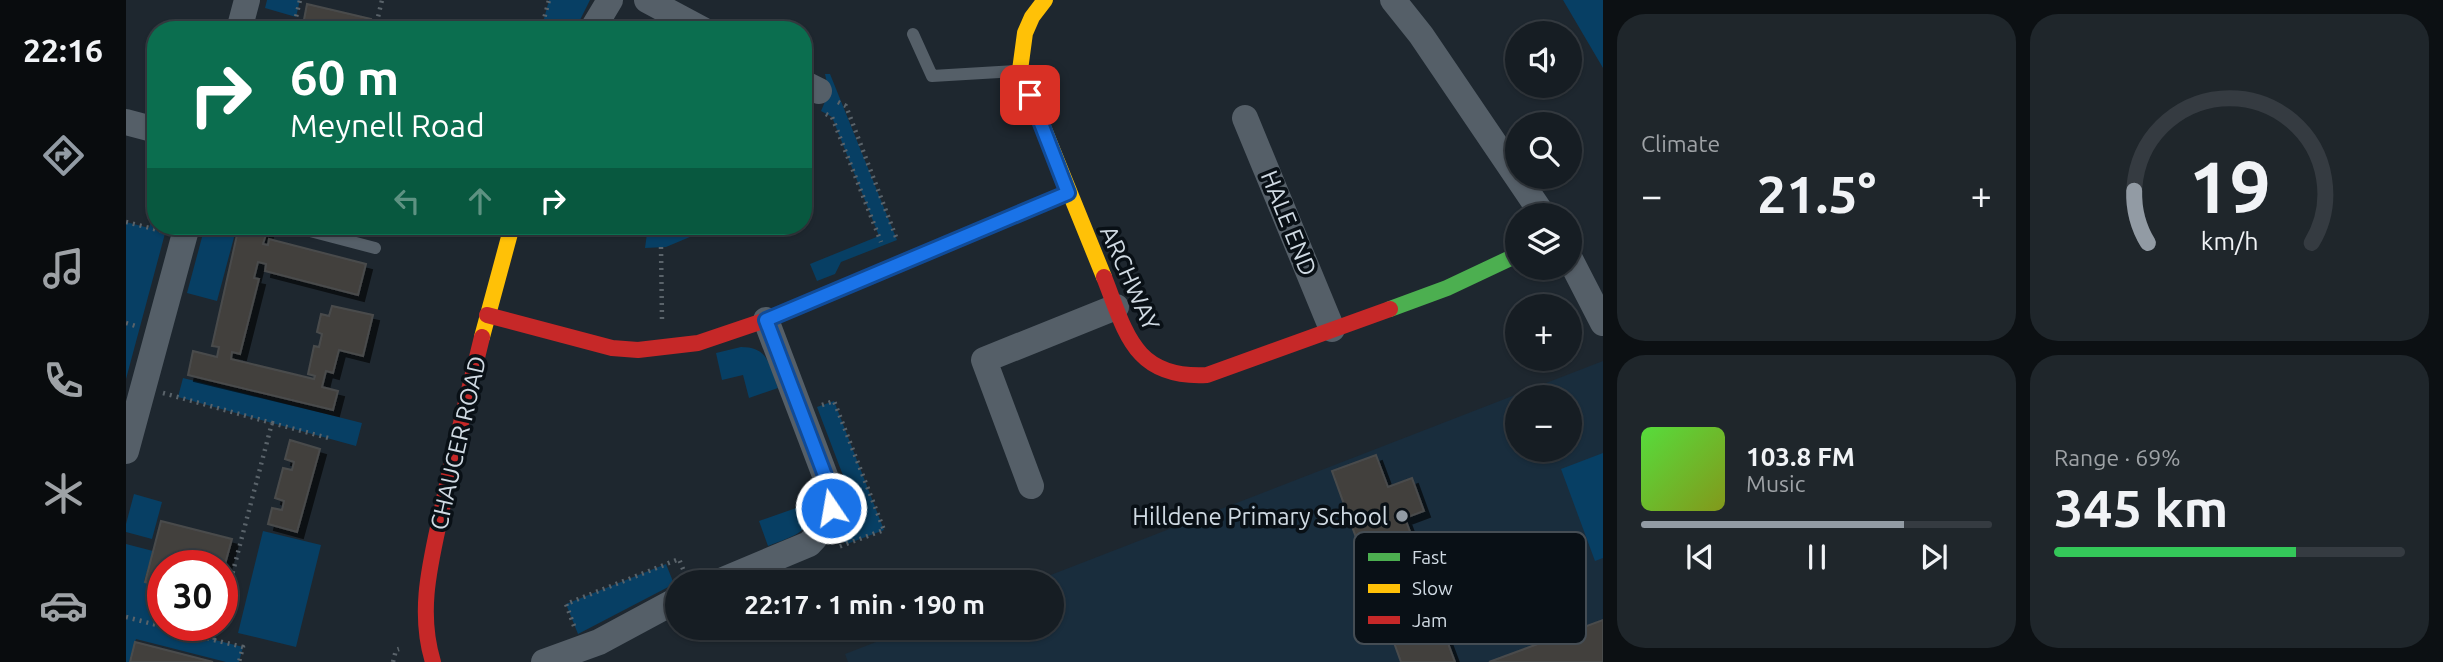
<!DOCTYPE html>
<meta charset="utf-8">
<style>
body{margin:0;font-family:Ubuntu,sans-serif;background:#1f262b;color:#f1f3f6;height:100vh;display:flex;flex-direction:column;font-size:26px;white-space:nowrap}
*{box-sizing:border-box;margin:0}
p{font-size:23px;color:#9ea2a6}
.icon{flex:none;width:38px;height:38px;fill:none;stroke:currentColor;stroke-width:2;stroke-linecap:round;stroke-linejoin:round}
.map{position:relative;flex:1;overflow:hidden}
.panel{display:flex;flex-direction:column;gap:14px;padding:14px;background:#0c1013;width:840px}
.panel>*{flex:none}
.top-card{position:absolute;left:21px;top:21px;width:665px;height:214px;border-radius:28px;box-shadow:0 2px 5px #0004,0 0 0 2px #353b41;background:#0b6e4f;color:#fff;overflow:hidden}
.controls{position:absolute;left:1379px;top:21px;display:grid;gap:14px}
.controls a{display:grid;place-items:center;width:77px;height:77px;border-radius:50%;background:#161d23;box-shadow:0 2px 5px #0004,0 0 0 2px #353b41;font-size:35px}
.speed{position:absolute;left:21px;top:550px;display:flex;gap:14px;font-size:35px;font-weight:700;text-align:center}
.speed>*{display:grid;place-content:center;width:91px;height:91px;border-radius:50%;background:#161d23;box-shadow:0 2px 5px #0004,0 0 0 2px #353b41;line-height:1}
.speed .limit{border:10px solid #d22;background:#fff;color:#111}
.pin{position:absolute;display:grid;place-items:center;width:60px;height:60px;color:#fff;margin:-30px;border-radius:14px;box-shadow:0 4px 10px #0006}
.me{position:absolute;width:77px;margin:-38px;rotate:348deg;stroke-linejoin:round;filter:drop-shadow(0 0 5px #0008)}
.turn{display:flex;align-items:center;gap:24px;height:147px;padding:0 28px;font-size:32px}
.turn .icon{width:91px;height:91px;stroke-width:2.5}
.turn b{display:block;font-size:49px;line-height:60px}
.lanes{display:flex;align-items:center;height:66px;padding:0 28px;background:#0003;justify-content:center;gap:35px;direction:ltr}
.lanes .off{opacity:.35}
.big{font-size:52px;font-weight:600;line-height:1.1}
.panel .tile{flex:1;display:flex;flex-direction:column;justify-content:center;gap:10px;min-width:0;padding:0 24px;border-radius:28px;background:#1f262b}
.panel .dial{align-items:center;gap:0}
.dial svg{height:182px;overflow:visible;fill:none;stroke:#353b41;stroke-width:7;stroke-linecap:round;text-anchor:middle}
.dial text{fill:#f1f3f6;stroke:none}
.song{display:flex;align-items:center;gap:21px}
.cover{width:84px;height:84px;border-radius:10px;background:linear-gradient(135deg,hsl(110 70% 55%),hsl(70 70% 35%))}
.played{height:7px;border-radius:4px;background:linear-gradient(90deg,#929ba4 75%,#353b41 75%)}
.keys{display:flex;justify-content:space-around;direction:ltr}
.heat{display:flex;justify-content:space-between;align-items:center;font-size:38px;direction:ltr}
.charge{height:10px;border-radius:5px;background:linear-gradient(90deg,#34c759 69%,#353b41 0)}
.panel .tiles{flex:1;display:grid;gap:14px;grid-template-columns:repeat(2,1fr)}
.trip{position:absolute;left:539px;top:570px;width:399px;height:70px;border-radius:35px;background:#161d23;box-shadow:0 2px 5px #0004,0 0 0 2px #353b41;font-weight:600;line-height:70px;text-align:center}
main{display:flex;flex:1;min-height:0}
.dock{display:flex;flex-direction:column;width:126px;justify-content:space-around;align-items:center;background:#090c0e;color:#9ea2a6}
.dock .icon{width:49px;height:49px}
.dock .active{color:#929ba4}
.dock b{font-size:32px;color:#f1f3f6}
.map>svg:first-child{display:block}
</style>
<main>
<nav class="dock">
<b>22:16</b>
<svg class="icon active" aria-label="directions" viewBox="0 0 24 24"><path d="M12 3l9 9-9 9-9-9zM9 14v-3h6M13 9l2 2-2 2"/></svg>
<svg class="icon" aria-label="music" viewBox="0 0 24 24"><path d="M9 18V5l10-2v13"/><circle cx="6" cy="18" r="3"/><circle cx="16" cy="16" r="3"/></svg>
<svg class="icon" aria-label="phone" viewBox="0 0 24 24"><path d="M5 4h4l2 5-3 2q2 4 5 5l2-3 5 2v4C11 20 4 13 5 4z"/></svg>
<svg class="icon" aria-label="climate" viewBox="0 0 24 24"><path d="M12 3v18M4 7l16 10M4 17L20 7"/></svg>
<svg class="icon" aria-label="car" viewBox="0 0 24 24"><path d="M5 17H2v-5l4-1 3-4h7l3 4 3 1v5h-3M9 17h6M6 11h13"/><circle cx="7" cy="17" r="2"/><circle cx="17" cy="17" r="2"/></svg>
</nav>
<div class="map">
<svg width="1477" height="662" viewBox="0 0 1477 662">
<defs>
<filter id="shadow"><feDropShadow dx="6" dy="6" stdDeviation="0" flood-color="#0009"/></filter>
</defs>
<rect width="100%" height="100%" fill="#1e272f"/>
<path fill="#192d3d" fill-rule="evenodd" d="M1477 361V662H722L719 654 786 628H926V583H904ZM1391 397H1444V450H1391Z"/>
<path fill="#073f64" d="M141 0H174L170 17 139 8Z
M423 0H464L449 30H415Z
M1437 0H1477V68Z
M699 74H704L771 240 715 262 709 274 691 281 684 264 753 236 706 117 695 111 703 92Z
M30 205V226H41L0 379V222L23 228Z
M79 226H111L91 301 61 293Z
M522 226H590L540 247 519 248Z
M615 347C643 347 643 365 652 388L623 398 617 375 596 380 590 353Z
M57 378 236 423 230 446 52 397Z
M708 401 758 530 721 544 708 534 720 509 721 486 691 407Z
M1477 453V558L1469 561 1435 469Z
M8 494 36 502 26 539 0 532V524Z
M693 500C681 534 673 534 642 546L633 521Z
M137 531 195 545 170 647 112 633Z
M0 544 27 551 18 581 37 587 32 607 37 608V625H93L89 640 117 647 113 662H100L10 639 3 662H0Z
M540 564 548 584 452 634 440 604Z"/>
<path fill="#42403e" stroke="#4a4b4c" stroke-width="2" filter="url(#shadow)" d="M181 4 245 19 243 30H176Z
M113 226 142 228 137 244 142 245 143 239 240 264 232 295 139 271 140 264 132 262 128 278 133 279 114 354 106 352 105 359 188 379 189 376 182 374 188 346 193 347 196 334 191 332 195 314 203 316 206 306 247 315 237 356 213 350 207 373 200 371 196 387 212 391 207 410 62 375 67 351 91 357 93 347 86 346Z
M164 440 194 449 171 532 142 524 146 508 156 510 158 501 149 498 157 468 166 470 168 462 159 459Z
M1250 455 1262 487 1286 478 1298 511 1279 518 1306 591 1327 583 1340 619 1316 627 1329 662H1275L1206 471Z
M35 521 106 539 96 575V565H37V587L19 582Z
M1477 620V662H1363Z
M9 642 87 662H4Z"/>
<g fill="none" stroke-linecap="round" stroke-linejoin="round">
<path stroke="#5a636a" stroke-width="4.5" stroke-dasharray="2 5" stroke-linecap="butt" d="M167 30 174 0
M249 30 256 0
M415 30 423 0
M712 102 720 106 770 237
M700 114 706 117 755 242
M0 222 36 231
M535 247 536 320
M0 323 13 327
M37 393 146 423 96 613
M696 405 708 401 758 530 712 547
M146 423 206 439
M0 617 88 640 93 625
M448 626 440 604 553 559 561 579
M88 640 117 647 113 662
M267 662 270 650 273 649"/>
<path stroke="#555f68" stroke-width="12" d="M787 34 806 76 890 71
M165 226 249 248"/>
<path stroke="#555f68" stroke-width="26" d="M521 0 577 30
M1267 0 1295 35 1417 215
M113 30 121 0
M466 30 484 0
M677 83 693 91
M1119 118 1206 329
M0 122 30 130
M1444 259 1477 323
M0 451 61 226
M905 486 858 360 990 307
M590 583 683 544C698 529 705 516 706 494L640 320
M418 662 473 642 551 600"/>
<path stroke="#4caf50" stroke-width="16" d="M1264 309 1321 288 1391 255"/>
<path stroke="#ffc107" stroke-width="16" d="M919 0 906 17 899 33 894 70 978 277
M356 337 386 226"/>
<path stroke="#c62828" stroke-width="16" d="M978 277C1000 333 1008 379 1081 375L1264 309
M361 315 486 348 512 350 572 343 640 320 942 193
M307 662C291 610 305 561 316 509 327 452 342 395 356 337"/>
</g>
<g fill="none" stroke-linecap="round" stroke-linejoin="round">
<defs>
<path id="route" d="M705 508 706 494 640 320 942 193 904 95"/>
</defs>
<use href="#route" stroke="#114b97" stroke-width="18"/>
<use href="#route" stroke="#1a73e8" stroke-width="12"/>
</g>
<circle fill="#929ba4" stroke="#091016" stroke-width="2.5" cx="1276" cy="516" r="7"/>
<g text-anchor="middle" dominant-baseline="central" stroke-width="7" stroke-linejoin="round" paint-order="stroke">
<g font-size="24" fill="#d0dae3" stroke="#091016">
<text transform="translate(1163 223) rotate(68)">HALE END</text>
<text transform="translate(1004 278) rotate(66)">ARCHWAY</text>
<text transform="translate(332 443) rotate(-77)">CHAUCER ROAD</text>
</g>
<g font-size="24" fill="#d0dae3" stroke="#091016" text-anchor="end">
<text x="1262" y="516">Hilldene Primary School</text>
</g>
</g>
<rect x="1228" y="532" width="232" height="112" rx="10" fill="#091016" stroke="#454d54" stroke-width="2"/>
<rect x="1242" y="553" width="32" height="8" fill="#4caf50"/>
<rect x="1242" y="584" width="32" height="9" fill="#ffc107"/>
<rect x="1242" y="616" width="32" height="8" fill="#c62828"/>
<g font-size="19" fill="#d0dae3">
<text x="1286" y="564">Fast</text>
<text x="1286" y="595">Slow</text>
<text x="1286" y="627">Jam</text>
</g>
</svg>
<div class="controls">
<a><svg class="icon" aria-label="sound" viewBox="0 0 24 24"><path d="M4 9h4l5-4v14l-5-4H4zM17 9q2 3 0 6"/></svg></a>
<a><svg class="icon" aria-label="search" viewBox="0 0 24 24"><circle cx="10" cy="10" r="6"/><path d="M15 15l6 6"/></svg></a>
<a><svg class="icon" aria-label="layers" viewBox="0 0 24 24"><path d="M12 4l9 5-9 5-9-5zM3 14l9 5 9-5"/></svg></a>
<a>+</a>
<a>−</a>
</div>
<div class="speed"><div class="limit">30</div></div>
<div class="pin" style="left:904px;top:95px;background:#d93025"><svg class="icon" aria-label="arrive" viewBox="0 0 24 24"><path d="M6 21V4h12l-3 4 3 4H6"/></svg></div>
<svg class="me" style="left:705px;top:508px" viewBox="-20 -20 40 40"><circle r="17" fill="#1a73e8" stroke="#fff" stroke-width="3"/><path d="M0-11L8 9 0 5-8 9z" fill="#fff"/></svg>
<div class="trip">22:17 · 1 min · 190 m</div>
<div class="top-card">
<div class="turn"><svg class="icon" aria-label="right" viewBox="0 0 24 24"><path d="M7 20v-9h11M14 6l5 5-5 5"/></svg><div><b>60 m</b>Meynell Road</div></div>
<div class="lanes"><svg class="icon off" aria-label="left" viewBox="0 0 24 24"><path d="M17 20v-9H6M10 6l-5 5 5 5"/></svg><svg class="icon off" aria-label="ahead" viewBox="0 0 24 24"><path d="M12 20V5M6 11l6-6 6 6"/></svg><svg class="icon" aria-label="right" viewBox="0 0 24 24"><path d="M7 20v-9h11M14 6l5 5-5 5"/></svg></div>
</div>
</div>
<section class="panel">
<div class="tiles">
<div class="tile"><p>Climate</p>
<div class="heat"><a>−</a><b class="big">21.5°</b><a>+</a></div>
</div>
<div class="tile dial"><svg viewBox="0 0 100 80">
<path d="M14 69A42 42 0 1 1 86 69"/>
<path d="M14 69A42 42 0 0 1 8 46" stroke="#929ba4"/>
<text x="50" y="56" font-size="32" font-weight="700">19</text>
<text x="50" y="72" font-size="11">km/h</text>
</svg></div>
<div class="tile">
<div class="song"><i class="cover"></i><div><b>103.8 FM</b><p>Music</p></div></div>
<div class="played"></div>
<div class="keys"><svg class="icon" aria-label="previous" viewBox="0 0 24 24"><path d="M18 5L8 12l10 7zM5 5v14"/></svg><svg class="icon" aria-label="pause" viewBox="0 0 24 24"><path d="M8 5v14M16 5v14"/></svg><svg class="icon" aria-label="next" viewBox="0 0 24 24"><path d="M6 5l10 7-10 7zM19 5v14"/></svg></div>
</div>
<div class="tile"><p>Range · 69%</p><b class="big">345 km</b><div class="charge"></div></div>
</div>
</section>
</main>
